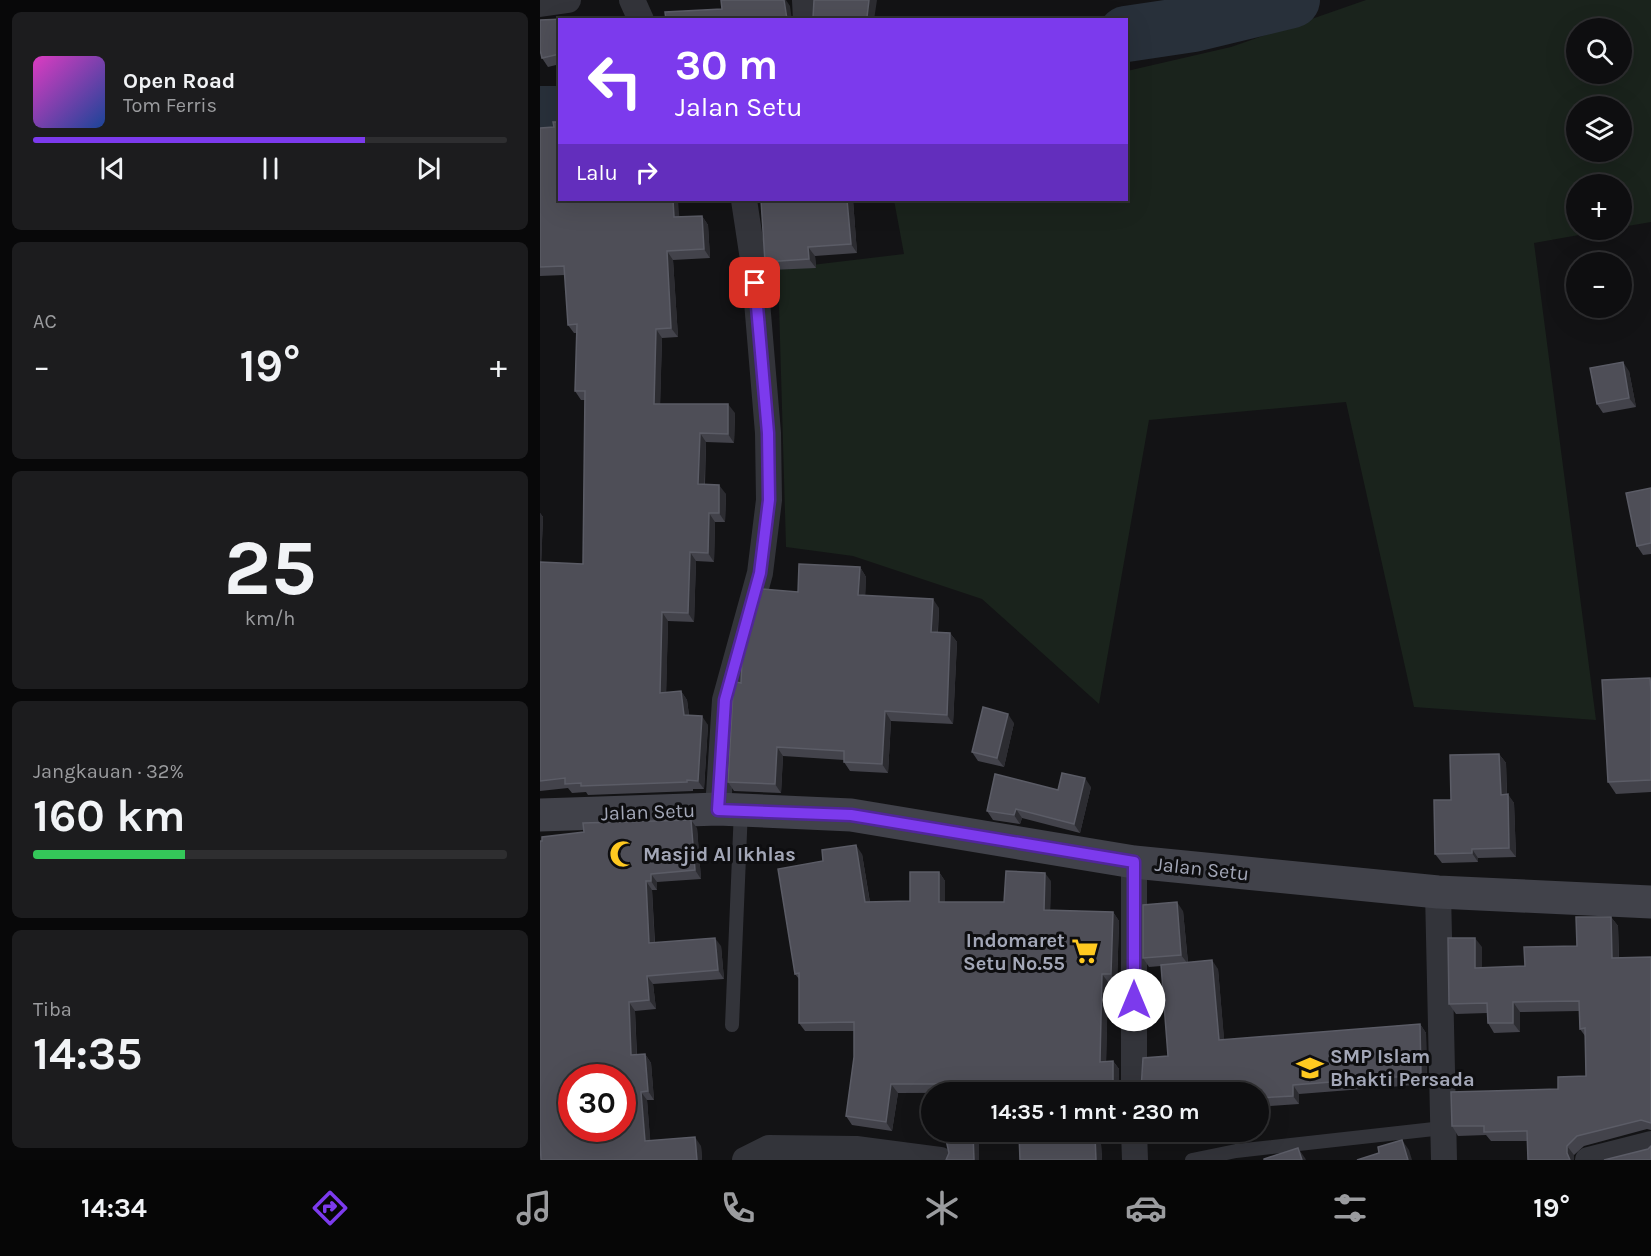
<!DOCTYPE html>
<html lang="id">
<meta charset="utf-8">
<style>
body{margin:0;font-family:Karla,sans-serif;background:#1c1c1e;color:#f1f3f6;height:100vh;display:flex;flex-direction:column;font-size:22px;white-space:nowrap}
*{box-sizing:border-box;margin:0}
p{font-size:20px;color:#9b9c9f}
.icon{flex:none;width:33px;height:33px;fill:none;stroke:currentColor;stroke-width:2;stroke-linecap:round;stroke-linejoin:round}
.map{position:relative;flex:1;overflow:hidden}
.side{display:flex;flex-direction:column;gap:12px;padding:12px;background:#080809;width:540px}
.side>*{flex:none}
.hud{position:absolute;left:18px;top:18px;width:570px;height:183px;border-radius:0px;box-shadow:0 6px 24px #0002,0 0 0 2px #2e2e30;background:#7c3aed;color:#fff;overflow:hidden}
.buttons{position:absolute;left:1026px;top:18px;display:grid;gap:12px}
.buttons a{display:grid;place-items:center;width:66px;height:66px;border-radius:50%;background:#0e0e10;box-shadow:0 6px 24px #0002,0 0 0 2px #2e2e30;font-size:30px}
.speed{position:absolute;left:18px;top:1064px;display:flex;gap:12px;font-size:30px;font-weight:700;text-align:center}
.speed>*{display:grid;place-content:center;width:78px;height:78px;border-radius:50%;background:#0e0e10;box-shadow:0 6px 24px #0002,0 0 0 2px #2e2e30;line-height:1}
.speed .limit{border:9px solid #d22;background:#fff;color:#111}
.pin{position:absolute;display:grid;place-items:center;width:51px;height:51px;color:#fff;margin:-26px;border-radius:12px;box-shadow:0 3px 9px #0006}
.me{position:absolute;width:66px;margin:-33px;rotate:0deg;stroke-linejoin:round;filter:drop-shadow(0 0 4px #0008)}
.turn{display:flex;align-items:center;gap:21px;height:126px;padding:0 18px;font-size:27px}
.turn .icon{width:78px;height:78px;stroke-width:2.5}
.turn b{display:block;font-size:42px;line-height:51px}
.then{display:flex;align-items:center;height:57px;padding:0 18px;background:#0003;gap:12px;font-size:22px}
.big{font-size:45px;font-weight:700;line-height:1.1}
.side .tile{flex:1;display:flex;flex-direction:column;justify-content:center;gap:9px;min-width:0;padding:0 21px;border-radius:9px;background:#1c1c1e}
.side .dial{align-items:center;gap:0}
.dial b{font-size:78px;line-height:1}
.song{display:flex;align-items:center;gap:18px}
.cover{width:72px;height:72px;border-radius:9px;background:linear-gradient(135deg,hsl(310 70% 55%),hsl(220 70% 35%))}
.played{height:6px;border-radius:3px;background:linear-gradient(90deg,#7c3aed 70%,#2e2e30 70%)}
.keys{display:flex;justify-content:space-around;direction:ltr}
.heat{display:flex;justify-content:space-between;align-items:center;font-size:33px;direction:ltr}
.charge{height:9px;border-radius:4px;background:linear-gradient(90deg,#34c759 32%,#2e2e30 0)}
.trip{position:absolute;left:381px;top:1082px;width:348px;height:60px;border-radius:30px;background:#0e0e10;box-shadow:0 6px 24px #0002,0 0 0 2px #2e2e30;font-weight:700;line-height:60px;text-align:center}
.dock{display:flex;height:96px;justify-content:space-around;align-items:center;background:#060606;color:#9b9c9f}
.dock .icon{width:42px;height:42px}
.dock .on{color:#7c3aed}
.dock b{font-size:27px;color:#f1f3f6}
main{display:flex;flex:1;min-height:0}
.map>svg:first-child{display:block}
</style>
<main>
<section class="side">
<div class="tile">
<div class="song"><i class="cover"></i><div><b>Open Road</b><p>Tom Ferris</p></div></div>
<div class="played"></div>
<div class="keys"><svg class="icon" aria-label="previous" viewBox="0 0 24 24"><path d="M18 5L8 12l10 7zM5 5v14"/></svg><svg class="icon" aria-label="pause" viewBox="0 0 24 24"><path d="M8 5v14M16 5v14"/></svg><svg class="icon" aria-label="next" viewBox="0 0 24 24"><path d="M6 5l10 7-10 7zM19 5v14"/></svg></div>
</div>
<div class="tile"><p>AC</p>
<div class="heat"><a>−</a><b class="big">19°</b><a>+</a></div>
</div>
<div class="tile dial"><b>25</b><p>km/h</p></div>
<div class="tile"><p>Jangkauan · 32%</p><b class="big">160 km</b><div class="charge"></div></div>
<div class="tile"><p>Tiba</p><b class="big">14:35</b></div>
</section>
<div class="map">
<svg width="1111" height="1160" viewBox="0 0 1111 1160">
<rect width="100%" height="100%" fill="#131315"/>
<path fill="#1a231c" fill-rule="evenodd" d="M826 0H1111V222L1082 227V184H1036V230H1067L994 243 1056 720 874 707 806 402 609 420 559 704 442 599 313 556 246 547 238 269 364 254 354 200H586L587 71 691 47ZM1036 28H1082V74H1036ZM1036 106H1082V152H1036Z"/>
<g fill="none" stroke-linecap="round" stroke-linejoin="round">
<path stroke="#28303a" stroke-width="56" d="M586 34 653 24 752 0
M0 114H20"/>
<path stroke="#33343a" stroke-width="14" d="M192 1025 201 809
M652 1160 696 1151 903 1128"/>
<path stroke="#33343a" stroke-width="26" d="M92 0 101 20
M265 0 266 20
M0 4 28 0
M178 809 185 700 220 573 229 500 228 433 214 266 204 200
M898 892 904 1160
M594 1092V862
M594 1131 595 1160
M205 1160 229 1148 316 1149 400 1160
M1048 1160 1111 1144"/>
<path stroke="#41424a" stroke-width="33" d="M0 815 178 809 311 815 594 862 898 892 1111 902"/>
</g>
<path fill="#43434b" d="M20 20V64L8 67 2 58Z
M14 127 139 217 162 216 168 225 170 258 133 260 138 337 122 338 120 404 195 413 194 443 166 442 165 484 186 494 185 522H175L174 562 156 561 154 622 128 621 126 693 141 691 147 700 149 715 168 725 164 789H153V791L48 795 46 792 32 793 28 788 0 791V513L3 517 1 563 43 564 45 400H41L35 391 37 333H34L28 325 25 275 0 276V128Z
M227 200H313L317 253 275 256 276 268 231 270 225 262Z
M1089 371 1096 407 1063 413 1057 404Z
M1111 488V554L1103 555 1097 546Z
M320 567 326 577 325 595 399 608 398 632 410 633 417 642 413 724 351 721 348 773 310 771 304 762V760L243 756 241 793 194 791 188 782 201 683 258 592Z
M1110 678 1111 679V792L1076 794 1068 782Z
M474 723 464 767 438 761 432 752Z
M959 754 966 763 967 794 974 803 976 857 938 858V862L902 863 895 854 911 800Z
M551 787 540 833 482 818 480 824 453 820 447 811Z
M157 828 161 879 117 882V890H112L115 943 181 946 184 979 113 984 116 1009 95 1011 97 1055 105 1054 111 1063 114 1100H107L110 1140 161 1146 162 1160H1L0 841Z
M322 854 330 902 370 901 399 872 405 881V902H464L511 881 510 910 573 912 579 921 577 983 568 982 566 1061H573L579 1069V1092L358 1093 352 1131 312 1125 306 1116 314 1057V1031H265L259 1023V979L255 974 283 861Z
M643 911 648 962 678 969 684 1040 880 1024 886 1033 887 1084 759 1094V1104L718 1107V1092H599L628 1056 621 966 609 967 603 958Z
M1071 917 1078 926 1079 958 1111 957V1130L1107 1129 1044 1146 1034 1155V1160H988V1141H951L946 1135 918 1136 912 1126 1018 1089 1046 1076 1045 1036 1040 1029 1039 1011 980 1012V1032L954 1033 948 1023 947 1013 916 1014 909 1004 942 947V968L985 966 1037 946Z
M404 1131H580L579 1143 561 1144 562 1160H480L479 1143 439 1141 409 1153Z
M603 1131H651L652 1137 609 1140Z"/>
<path fill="#2c2c31" d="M244 0H246L250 6 252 20H247Z
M329 0H337L334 20H328L327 17Z
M133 200H138L140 226 134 217Z
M307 200H313L317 253 311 244Z
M162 216 168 225 170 258 164 249Z
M268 247 275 256 276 268 269 259Z
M127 251 133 260 138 337 131 328Z
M116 329 122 338 120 412 114 404Z
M1083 362 1089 371 1096 407 1089 398Z
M188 404 195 413 194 443 188 434Z
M160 433 166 442 164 493 158 484Z
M179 485 186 494 185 522 179 513Z
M0 513 3 517 1 571 0 569Z
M169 513 175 522 174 562 168 553Z
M150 552 156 561 154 622 148 613Z
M320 567 326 577 325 604 318 595Z
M393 599 399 608 397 641 391 632Z
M122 612 128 621 126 702 120 693Z
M410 633 417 642 413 724 407 715Z
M141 691 147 700 150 724 144 715Z
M345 711 351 721 348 773 342 764Z
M468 714 474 723 464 767 457 758Z
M162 716 168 725 164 789 158 781Z
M237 747 243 756 241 793 235 784Z
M959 754 966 763 967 804 961 795Z
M545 778 551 787 540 833 534 824Z
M968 794 974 803 976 857 969 848Z
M476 809 482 818 480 824 474 815Z
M151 820 157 828 161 879 155 870Z
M316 845 322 854 331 910 325 902Z
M932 849 938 858V862L932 853Z
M399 872 405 881V910L399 902Z
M505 873 511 881 510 919 504 910Z
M111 874 117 882V890L111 881Z
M106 881 112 890 115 952 109 943Z
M637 902 643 911 648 964 641 955Z
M573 912 579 921 577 983 571 974Z
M1071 917 1078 926 1079 967 1072 958Z
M175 938 181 946 184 979 178 970Z
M935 938 942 947V978L935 968Z
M672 960 678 969 685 1049 679 1040Z
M562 974 568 982 566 1070 560 1062Z
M107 976 113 984 116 1009 109 1000Z
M89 1002 95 1011 97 1064 91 1055Z
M973 1002 980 1012V1032L973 1023Z
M880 1024 886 1033 887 1084 881 1075Z
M105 1054 111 1063 114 1100 108 1091Z
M573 1061 579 1069V1092H578L573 1084Z
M351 1084 358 1093 352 1131 346 1122Z
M753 1085 759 1094V1104L753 1096Z
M101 1092 107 1100 111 1149 105 1141Z
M574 1131H580L579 1143 573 1134Z
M647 1131H651L652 1137Z
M433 1133 439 1141V1160H434Z
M555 1136 561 1144 562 1160H556Z
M155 1137 161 1146 162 1160H157Z
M862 1140 869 1150 872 1160H868Z
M1027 1146 1034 1155V1160H1030L1027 1153Z
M758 1148 765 1158 766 1160H762Z"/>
<path fill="#4e4e57" stroke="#5b5c66" stroke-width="1.5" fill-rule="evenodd" d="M181 0H244L247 19 248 20H126L125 12 182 9Z
M274 0H329L327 17H323L322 20H271L273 18Z
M46 18V20H20V54L2 58 0 50V20Z
M13 122H20V200H133L134 217 162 216 164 249 127 251 131 328 116 329 114 404H188V434L160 433 158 484 179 485V513H169L168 553 150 552 148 613 122 612 120 693 141 691 144 715 162 716 158 781 147 780V782L41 786V783L25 784V778L0 781V562L43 564 45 391H35L37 324 28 325 24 266 0 267V128L14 127Z
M221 200H307L311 244 268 247 269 259 225 262Z
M1083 362 1089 398 1057 404 1050 368Z
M1111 488V543L1097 546 1086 493Z
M259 564 320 567 318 595 393 599 391 632 410 633 407 715 345 711 342 764 304 762V751L237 747 235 784 188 782 193 693 196 682 201 683 202 660 222 589 258 592Z
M1110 678 1111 693V780L1068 782 1062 680Z
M443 707 468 714 457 758 432 752Z
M959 754 961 795 968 794 969 848 932 849V853L895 854 894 800H911L910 755Z
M522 773 545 778 534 824 476 809 474 815 447 811 455 774 518 790Z
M151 820 155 870 111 874V881H106L109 943 175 938 178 970 107 976 109 1000 89 1002 91 1055 105 1054 108 1091 101 1092 105 1141 155 1137 157 1160H1L0 1140V841H2V837L44 832 43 823ZM32 1077H82V1128H32Z
M316 845 325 902 370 901V872H399V902H464L466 871 505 873 504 910 573 912 571 974H562L560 1062 573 1061V1084L578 1092H406V1084H351L346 1122 306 1116 314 1057V1022L259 1023V973L255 974 238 869 283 861 282 850Z
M637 902 641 955 603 958V905Z
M1036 917H1071L1072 958 1111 957V1123L1101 1120 1037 1136 1027 1146V1153L1030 1160H988L987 1131 944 1132V1126H912L911 1092 1018 1089V1077L1046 1076 1045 1028 1040 1029 1039 1001 973 1002V1023H948L947 1003 909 1004 908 938H935V968L985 966 984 947 1037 946Z
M672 960 679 1040 880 1024 881 1075 753 1085V1096L718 1098V1092H710V1089L670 1092H599L601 1090 603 1058 628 1056 621 965Z
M404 1131H574L573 1134 555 1136 556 1160H480L479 1134 433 1133 434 1160H406L409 1153Z
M862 1140 868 1160H817L839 1153 838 1147Z
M1111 1146V1160H1064L1108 1149Z
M758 1148 762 1160H724V1159Z"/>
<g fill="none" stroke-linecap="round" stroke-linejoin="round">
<defs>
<path id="route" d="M215 283 228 433 229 500 220 573 185 700 178 810 311 815 594 862V1000"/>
</defs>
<use href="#route" stroke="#51269a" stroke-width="15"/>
<use href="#route" stroke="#7c3aed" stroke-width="10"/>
</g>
<defs>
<symbol id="mosque-bare" viewBox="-9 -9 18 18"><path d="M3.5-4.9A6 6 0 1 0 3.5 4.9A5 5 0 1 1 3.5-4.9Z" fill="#ffc920" stroke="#0e0e10" stroke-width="2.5" paint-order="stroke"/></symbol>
<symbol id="supermarket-bare" viewBox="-9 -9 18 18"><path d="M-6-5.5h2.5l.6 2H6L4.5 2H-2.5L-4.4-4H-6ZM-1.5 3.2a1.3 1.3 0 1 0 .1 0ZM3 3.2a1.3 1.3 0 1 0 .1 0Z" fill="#ffc920" stroke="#0e0e10" stroke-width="2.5" paint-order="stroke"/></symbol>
<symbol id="school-bare" viewBox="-9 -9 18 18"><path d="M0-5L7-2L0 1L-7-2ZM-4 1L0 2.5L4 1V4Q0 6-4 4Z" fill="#ffc920" stroke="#0e0e10" stroke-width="2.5" paint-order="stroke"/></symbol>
</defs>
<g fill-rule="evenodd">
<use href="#mosque-bare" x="64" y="835" width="38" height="38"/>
<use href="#supermarket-bare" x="526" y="932" width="38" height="38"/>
<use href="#school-bare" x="751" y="1049" width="38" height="38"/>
</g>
<g text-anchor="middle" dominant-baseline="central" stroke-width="6" stroke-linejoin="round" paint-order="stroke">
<g font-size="20" fill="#a3a7b7" stroke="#0e0e10">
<text transform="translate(108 812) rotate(-2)">Jalan Setu</text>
<text transform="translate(662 869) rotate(6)">Jalan Setu</text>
</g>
<g font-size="20" font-weight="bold" fill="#a3a7b7" stroke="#0e0e10" text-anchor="start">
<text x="103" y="854">Masjid Al Ikhlas</text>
<text x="525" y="940" text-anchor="end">Indomaret<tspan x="525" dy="23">Setu No.55</tspan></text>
<text x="790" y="1056">SMP Islam<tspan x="790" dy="23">Bhakti Persada</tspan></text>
</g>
</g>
</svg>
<div class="buttons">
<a><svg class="icon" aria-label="search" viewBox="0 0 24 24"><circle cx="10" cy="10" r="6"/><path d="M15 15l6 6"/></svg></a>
<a><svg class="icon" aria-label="layers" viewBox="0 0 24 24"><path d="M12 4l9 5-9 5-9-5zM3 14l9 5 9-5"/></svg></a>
<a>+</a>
<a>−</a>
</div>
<div class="speed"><div class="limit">30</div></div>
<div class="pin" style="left:215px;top:283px;background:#d93025"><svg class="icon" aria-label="arrive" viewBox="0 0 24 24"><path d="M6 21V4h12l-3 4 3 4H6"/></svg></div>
<svg class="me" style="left:594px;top:1000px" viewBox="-20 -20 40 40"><circle r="19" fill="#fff"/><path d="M0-13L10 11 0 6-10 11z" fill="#7c3aed"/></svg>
<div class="trip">14:35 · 1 mnt · 230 m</div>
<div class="hud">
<div class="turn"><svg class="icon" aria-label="left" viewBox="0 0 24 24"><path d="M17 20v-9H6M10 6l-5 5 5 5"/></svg><div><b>30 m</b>Jalan Setu</div></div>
<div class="then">Lalu<svg class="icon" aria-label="right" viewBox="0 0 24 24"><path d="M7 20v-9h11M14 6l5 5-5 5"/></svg></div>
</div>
</div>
</main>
<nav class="dock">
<b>14:34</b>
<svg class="icon on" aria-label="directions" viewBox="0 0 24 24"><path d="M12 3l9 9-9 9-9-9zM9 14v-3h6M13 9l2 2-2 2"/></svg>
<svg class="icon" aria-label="music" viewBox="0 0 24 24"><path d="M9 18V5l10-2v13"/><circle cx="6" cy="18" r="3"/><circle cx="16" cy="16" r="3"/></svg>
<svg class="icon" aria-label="phone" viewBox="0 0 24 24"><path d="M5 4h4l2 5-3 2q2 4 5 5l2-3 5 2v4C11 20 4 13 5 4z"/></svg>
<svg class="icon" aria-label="climate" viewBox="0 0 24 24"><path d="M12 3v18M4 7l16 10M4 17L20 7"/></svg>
<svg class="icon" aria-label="car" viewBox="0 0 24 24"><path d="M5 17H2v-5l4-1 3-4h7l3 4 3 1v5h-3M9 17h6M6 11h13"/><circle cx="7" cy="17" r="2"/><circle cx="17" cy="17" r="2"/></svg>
<svg class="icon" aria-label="filters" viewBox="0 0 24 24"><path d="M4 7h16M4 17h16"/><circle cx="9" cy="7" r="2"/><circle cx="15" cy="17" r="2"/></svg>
<b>19°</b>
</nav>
